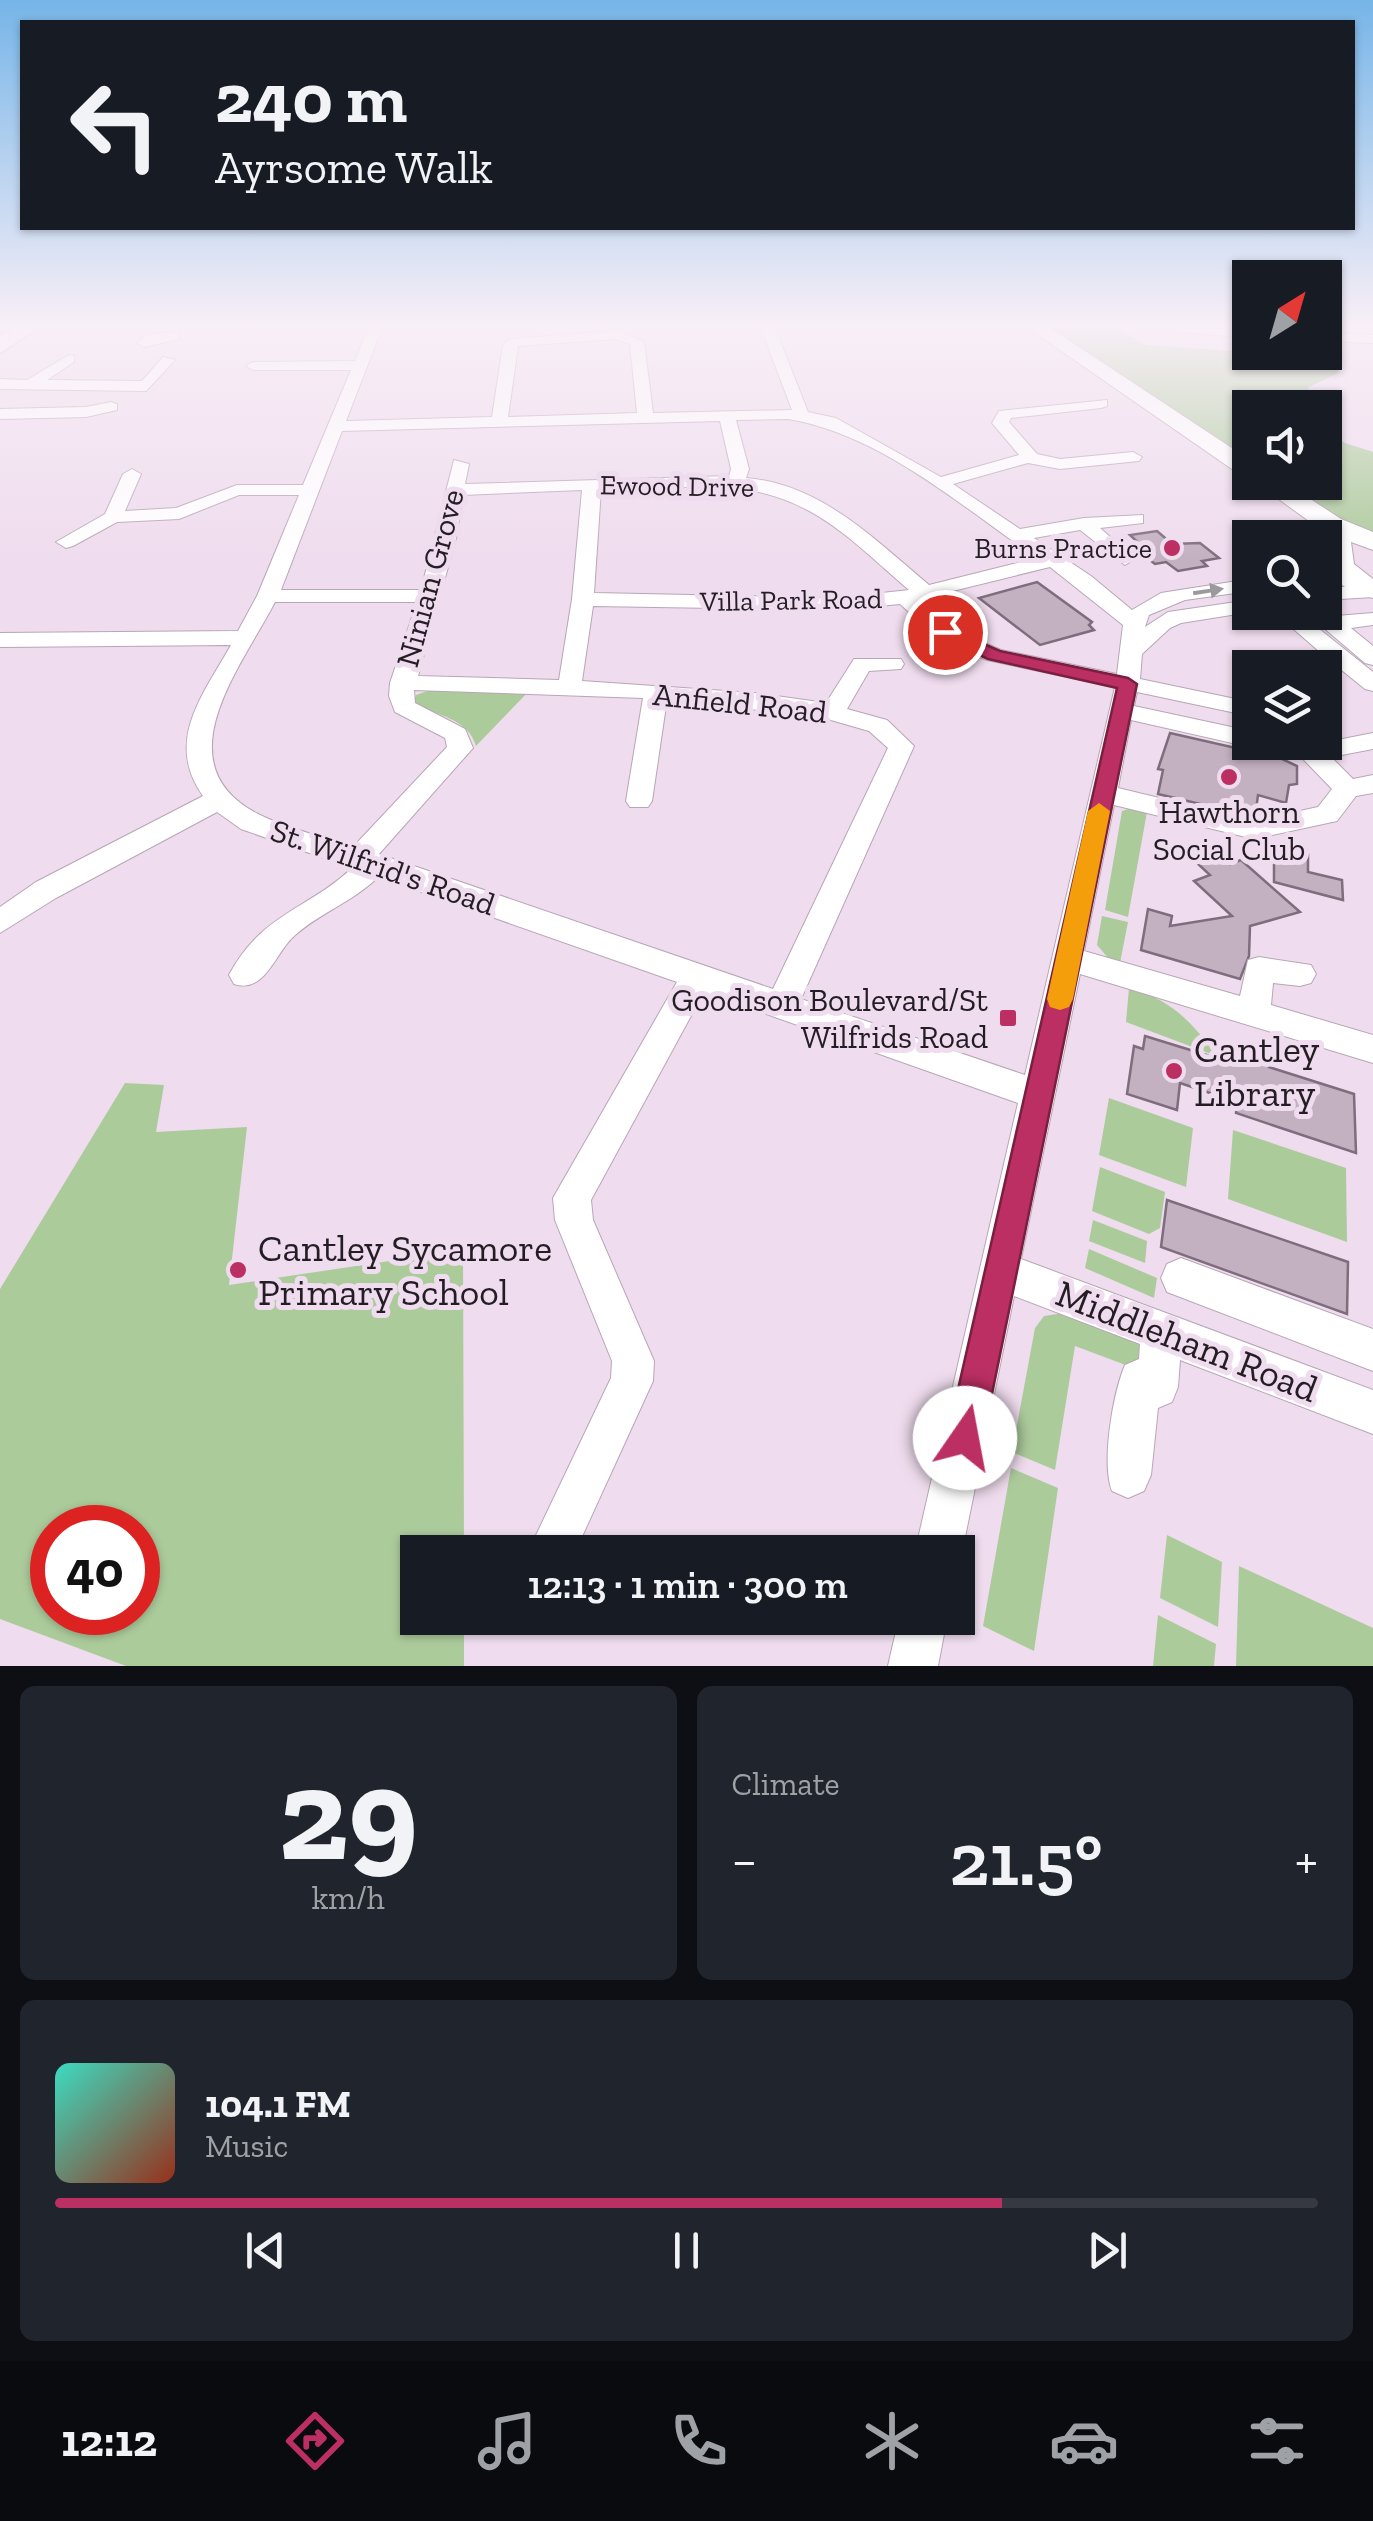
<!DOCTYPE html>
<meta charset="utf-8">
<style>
body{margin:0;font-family:"Zilla Slab",serif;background:#20242c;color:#f1f3f6;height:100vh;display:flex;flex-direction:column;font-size:38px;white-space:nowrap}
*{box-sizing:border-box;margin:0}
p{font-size:32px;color:#9ea1a6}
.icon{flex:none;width:55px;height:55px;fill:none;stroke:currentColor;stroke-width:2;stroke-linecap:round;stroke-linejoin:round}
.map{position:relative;height:1666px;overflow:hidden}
.panel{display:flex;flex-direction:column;gap:20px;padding:20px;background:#0d0f14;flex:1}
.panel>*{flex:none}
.banner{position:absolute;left:20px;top:20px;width:1335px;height:210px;border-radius:0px;box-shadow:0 2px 8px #0004;background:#171b24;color:#f1f3f6;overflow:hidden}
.needle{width:65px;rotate:37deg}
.buttons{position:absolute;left:1232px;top:260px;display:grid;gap:20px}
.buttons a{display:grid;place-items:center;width:110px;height:110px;border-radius:0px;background:#171b24;box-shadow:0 2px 8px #0004;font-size:50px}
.speed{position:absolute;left:30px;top:1505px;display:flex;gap:20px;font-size:50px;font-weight:700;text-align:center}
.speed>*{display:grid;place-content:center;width:130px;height:130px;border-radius:50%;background:#171b24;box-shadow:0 2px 8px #0004;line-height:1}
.speed .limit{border:15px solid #d22;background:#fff;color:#111}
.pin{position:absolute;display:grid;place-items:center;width:85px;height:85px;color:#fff;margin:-42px;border:5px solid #fff;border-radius:50%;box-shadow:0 2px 10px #0007}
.me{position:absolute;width:110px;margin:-55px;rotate:12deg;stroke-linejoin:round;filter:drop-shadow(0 0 8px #0008)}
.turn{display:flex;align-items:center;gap:35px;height:210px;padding:0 30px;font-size:45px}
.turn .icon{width:130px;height:130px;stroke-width:2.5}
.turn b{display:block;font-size:70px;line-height:85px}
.big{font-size:75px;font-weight:600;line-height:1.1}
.panel .tile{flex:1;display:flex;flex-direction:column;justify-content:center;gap:15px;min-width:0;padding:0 35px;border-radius:15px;background:#20242c}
.panel .dial{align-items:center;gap:0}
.dial b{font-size:130px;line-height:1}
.song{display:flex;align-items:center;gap:30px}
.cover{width:120px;height:120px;border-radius:15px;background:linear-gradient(135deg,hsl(170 70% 55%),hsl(10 70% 35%))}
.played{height:10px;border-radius:5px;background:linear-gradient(90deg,#bb2f63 75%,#363941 75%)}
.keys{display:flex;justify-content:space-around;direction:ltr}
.heat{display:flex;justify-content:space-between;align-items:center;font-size:55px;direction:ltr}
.panel .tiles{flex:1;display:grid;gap:20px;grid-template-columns:1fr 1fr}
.tile:last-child{grid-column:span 2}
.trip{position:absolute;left:400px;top:1535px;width:575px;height:100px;border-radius:0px;background:#171b24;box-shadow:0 2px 8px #0004;font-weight:600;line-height:100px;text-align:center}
.tab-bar{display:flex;height:160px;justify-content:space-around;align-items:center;background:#090b0e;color:#9ea1a6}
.tab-bar .icon{width:70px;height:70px}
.tab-bar .on{color:#bb2f63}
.tab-bar b{font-size:45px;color:#f1f3f6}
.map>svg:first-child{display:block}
</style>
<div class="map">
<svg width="1373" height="1666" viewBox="0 0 1373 1666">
<rect width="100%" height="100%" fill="#efdcee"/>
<path fill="#accb9b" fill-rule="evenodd" d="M1038 328H1117L1146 345 1310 356 1340 372 1309 387 1303 401 1307 407 1250 408V470Z
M1325 430 1345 443 1373 452V536L1269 483 1325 482Z
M433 689 530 690 476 746C468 718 437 716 413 703L416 695Z
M1132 808 1147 812 1128 917 1105 910 1122 811Z
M1102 916 1128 922 1120 963 1109 959 1097 945Z
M1129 988C1176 1002 1189 1021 1219 1057L1126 1022Z
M125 1083 164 1085 156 1132 247 1127 229 1285 463 1250 464 1552H418V1618H464V1666H126L0 1619V1289ZM52 1528H138V1612H52Z
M1109 1098 1193 1128 1186 1187 1099 1155Z
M1233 1130 1346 1168 1347 1242 1228 1199Z
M1100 1167 1165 1192 1160 1228 1149 1234 1092 1211Z
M1093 1220 1147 1241 1145 1263 1089 1241Z
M1089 1249 1157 1278 1154 1298 1085 1268Z
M1064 1313 1145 1341 1139 1370 1075 1346 1055 1470 1012 1452 1035 1328 1044 1316Z
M1011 1468 1058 1488 1034 1651 983 1626Z
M1167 1535 1222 1562 1218 1627 1160 1598Z
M1239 1566 1373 1628V1666H1236Z
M1158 1615 1216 1644 1214 1666H1153Z"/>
<path fill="#c3b0c1" stroke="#7e6d7d" stroke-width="2.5" d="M1157 531 1172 544 1200 543 1219 558 1202 561 1207 566 1178 571 1166 562 1155 564 1135 549 1143 547 1130 535Z
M1037 582 1092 622 1089 625 1094 630 1040 645 979 598Z
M1170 733 1280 758 1297 766V784L1289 785 1286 803 1258 795 1256 810 1239 805 1238 813 1158 794 1163 770 1158 769Z
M1286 844 1308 854V872L1342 880 1343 900 1274 882V848Z
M1219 855 1230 864 1241 860 1300 912 1250 926 1249 956 1240 979 1141 950 1148 909 1172 916 1170 926 1232 916 1194 881 1210 875 1197 863Z
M1145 1036 1239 1065 1241 1042 1270 1051 1269 1067 1354 1094 1356 1153 1236 1113 1237 1102 1180 1083 1177 1110 1127 1094 1134 1046 1143 1049Z
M1167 1200 1348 1262 1347 1314 1161 1247Z"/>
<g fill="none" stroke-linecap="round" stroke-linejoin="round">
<defs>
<path id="minor" d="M368 328H382L346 421 492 417 503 345 509 339 617 331 644 342 653 413 792 410 761 328H775L808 412 836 418 941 477 1019 455 992 423 999 411 1107 400V406L1101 408 1011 418 1009 422 1037 454 1060 459 1133 452 1142 457 1139 461 1060 469 1028 463 953 484 1020 529 1084 518 1143 515V523L1100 528 1135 559 1125 565 1080 530 1034 538 1091 576 1132 610 1161 593 1250 579V591L1185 600 1149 615 1145 627 1168 612 1250 600V612L1181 623 1170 628 1142 654 1140 679 1250 702V716L1137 692 1134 706 1250 731V742L1312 745 1373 733V749L1331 757 1353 779 1373 775V793L1356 796 1337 821 1254 839 1114 805 1084 951 1240 996 1248 960 1259 957 1311 965 1316 974 1311 983 1300 986 1273 983 1271 1005 1373 1035V1063L1080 974 1021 1259 1373 1390V1434L1180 1360 1178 1387 1172 1402 1158 1408 1151 1475 1144 1491 1128 1498 1112 1491C1101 1463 1113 1393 1125 1365L1139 1359 1140 1344 1014 1296 962 1552 958 1562V1552H915L1018 1103 704 992 591 1200 593 1220 654 1361 653 1381 575 1552H528L611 1378 612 1361 555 1220 553 1198 677 982 378 877C353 902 317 914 292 938 274 956 264 994 234 984L229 975C262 913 309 909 352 868L241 829 217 812 56 898 0 933V907L36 882 203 796C164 741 203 695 231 645L0 647V633L238 631 257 596 299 495H239L179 519 117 522 73 546 66 548 56 542 105 514 123 474 132 469 141 474 125 511 176 508 237 485H303L351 370H253L246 366 253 362 355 361ZM616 339 630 344 637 413 508 417 518 346ZM788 419C880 434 961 506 1037 558L929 585C874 539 821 484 746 478L749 469 736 420ZM720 421 731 469 729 476 465 484 469 464 454 460 421 590H281L342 431ZM721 486C811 494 844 534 909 590L836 598 594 593 601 489ZM582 490 572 599 559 680 418 676 456 538 463 495ZM1050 567 1123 625 1117 674 1001 650 957 631 920 599ZM275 602H417L390 683 389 696 395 712 445 738 447 747 353 847C322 836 287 829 258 814 161 764 242 666 275 602ZM900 604 941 641 987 660 1115 687 1025 1075 801 999 914 746 887 720 847 709 869 671 901 669 904 664 901 659H854L826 703 755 693 582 681 593 606 836 610ZM414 690 643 698 626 801 630 807H648L652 801 667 699 824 718 869 731 888 748 773 989 379 854 473 748 465 729 415 703ZM1131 720 1303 759 1332 789 1318 807 1254 821 1118 788Z
M1175 328 1250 330V338L1182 332Z
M174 332 179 333V339L144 347 137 343 146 335Z
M1325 333 1373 335V343L1325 341Z
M69 355 74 356V362L47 380 142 381 163 357 175 360 146 391 0 389V379L27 380Z
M111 402 117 404V410L86 417 0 419V409L86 407Z
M1373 585V597L1325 600V588Z
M1325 609 1336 616 1373 613V625L1351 628 1373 646V665L1365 663 1305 612H1325Z
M1274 612H1298L1373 672V691L1365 689 1328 659 1325 664 1256 668 1267 661 1321 653Z
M1181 1258 1373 1329V1371L1167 1292 1161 1278 1167 1264Z
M899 1618H947L938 1666H888Z"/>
<path id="major" d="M1028 328H1050L1250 460V478L1242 476Z
M1255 482H1284L1341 519 1373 532V550L1351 542 1354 564 1373 579V598C1323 585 1331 566 1320 529Z"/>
<path id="highway" d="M13 328H38L0 353V336Z"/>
</defs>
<use href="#minor" stroke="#b8a6b6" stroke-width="2"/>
<use href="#major" stroke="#b8a6b6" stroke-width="2"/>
<use href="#highway" stroke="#b8a6b6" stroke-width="3"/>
<use href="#minor" fill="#fff" fill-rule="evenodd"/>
<use href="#major" fill="#fff" fill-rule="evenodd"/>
<use href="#highway" fill="#fff" fill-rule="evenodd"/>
</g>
<defs><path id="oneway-solid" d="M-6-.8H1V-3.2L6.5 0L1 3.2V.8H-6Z" transform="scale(2.5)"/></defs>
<use fill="#9c999c" href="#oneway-solid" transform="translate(1208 591) rotate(-9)"/>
<linearGradient id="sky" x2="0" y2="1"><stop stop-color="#76b5e8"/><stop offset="0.58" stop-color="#f8eff7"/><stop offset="1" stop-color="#f8eff7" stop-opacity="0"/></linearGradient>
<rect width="1373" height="561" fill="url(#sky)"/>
<path fill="#bb2f63" stroke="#7a1f40" stroke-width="2.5" d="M945 627 1000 651 1128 678 1137 684 983 1438 978 1451 965 1457 952 1451 947 1438 1117 688 988 659 938 636V628Z"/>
<path fill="#f59e0b" d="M1099 803 1110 811 1073 999 1069 1007 1060 1010 1050 1007 1047 999 1088 811Z"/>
<g fill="#bb2f63" stroke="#efdcee" stroke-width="4">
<circle cx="1172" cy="548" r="10"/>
<circle cx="1229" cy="777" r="10"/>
<rect x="998" y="1008" width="20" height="20" rx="5"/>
<circle cx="1174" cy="1071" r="10"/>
<circle cx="238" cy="1270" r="10"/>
</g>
<g text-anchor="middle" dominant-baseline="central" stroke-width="10" stroke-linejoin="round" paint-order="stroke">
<g font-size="28" fill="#241d24" stroke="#efdcee">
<text transform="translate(677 486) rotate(1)">Ewood Drive</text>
<text transform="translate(791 600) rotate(-1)">Villa Park Road</text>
</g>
<g font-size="28" fill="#241d24" stroke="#efdcee" text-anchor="end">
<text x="1152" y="548">Burns Practice</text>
</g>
<g font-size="32" fill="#241d24" stroke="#efdcee">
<text transform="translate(430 578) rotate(-75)">Ninian Grove</text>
<text transform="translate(740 703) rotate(6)">Anfield Road</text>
<text transform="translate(383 867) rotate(19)">St. Wilfrid's Road</text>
</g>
<g font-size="32" fill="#241d24" stroke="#efdcee">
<text x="1229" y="812">Hawthorn<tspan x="1229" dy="37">Social Club</tspan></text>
<text x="988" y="1000" text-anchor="end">Goodison Boulevard/St<tspan x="988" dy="37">Wilfrids Road</tspan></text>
</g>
<g font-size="38" fill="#241d24" stroke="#efdcee" text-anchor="start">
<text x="1194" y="1049">Cantley<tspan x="1194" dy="44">Library</tspan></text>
<text x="258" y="1248">Cantley Sycamore<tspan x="258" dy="44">Primary School</tspan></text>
</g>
<g font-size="38" fill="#241d24" stroke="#efdcee">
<text transform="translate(1187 1341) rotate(21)">Middleham Road</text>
</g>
</g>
</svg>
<div class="buttons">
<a><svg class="needle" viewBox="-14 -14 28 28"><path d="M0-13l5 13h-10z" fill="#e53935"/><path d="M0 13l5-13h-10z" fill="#9ea1a6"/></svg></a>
<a><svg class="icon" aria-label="sound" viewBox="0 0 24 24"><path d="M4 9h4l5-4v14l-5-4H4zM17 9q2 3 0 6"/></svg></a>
<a><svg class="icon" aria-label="search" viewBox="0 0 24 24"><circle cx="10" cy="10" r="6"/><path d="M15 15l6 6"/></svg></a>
<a><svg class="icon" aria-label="layers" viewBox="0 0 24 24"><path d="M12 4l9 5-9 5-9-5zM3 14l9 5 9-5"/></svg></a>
</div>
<div class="speed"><div class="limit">40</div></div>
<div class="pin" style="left:945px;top:632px;background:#d93025"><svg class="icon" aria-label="arrive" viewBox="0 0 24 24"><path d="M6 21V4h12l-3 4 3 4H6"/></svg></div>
<svg class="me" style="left:965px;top:1438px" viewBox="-20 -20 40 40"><circle r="19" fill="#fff"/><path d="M0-13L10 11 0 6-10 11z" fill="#bb2f63"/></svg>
<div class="trip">12:13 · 1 min · 300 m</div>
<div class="banner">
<div class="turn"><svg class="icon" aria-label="left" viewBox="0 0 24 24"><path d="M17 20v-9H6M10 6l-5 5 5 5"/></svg><div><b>240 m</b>Ayrsome Walk</div></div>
</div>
</div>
<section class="panel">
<div class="tiles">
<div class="tile dial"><b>29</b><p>km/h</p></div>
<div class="tile"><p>Climate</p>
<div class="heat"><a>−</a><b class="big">21.5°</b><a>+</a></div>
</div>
<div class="tile">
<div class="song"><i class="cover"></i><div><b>104.1 FM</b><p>Music</p></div></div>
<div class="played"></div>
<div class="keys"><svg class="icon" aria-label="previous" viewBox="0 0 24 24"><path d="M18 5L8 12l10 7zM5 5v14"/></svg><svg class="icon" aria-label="pause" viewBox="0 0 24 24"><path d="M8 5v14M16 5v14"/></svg><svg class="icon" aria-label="next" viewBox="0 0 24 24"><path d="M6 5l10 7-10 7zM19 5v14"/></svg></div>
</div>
</div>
</section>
<nav class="tab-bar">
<b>12:12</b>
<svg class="icon on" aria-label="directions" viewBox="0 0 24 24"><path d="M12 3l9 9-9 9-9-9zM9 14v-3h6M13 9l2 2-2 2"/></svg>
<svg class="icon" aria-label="music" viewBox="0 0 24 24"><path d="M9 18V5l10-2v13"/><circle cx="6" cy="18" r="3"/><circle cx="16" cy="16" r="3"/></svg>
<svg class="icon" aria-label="phone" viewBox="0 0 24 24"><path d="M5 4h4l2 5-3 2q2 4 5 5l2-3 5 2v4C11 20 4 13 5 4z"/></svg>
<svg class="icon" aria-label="climate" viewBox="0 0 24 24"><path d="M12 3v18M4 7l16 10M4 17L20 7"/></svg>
<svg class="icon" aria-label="car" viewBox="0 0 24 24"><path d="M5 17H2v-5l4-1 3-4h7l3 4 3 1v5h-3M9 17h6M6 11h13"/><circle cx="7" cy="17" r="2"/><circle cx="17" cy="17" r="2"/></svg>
<svg class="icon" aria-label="filters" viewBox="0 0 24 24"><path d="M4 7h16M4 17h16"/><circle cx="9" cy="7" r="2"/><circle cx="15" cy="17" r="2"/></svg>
</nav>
